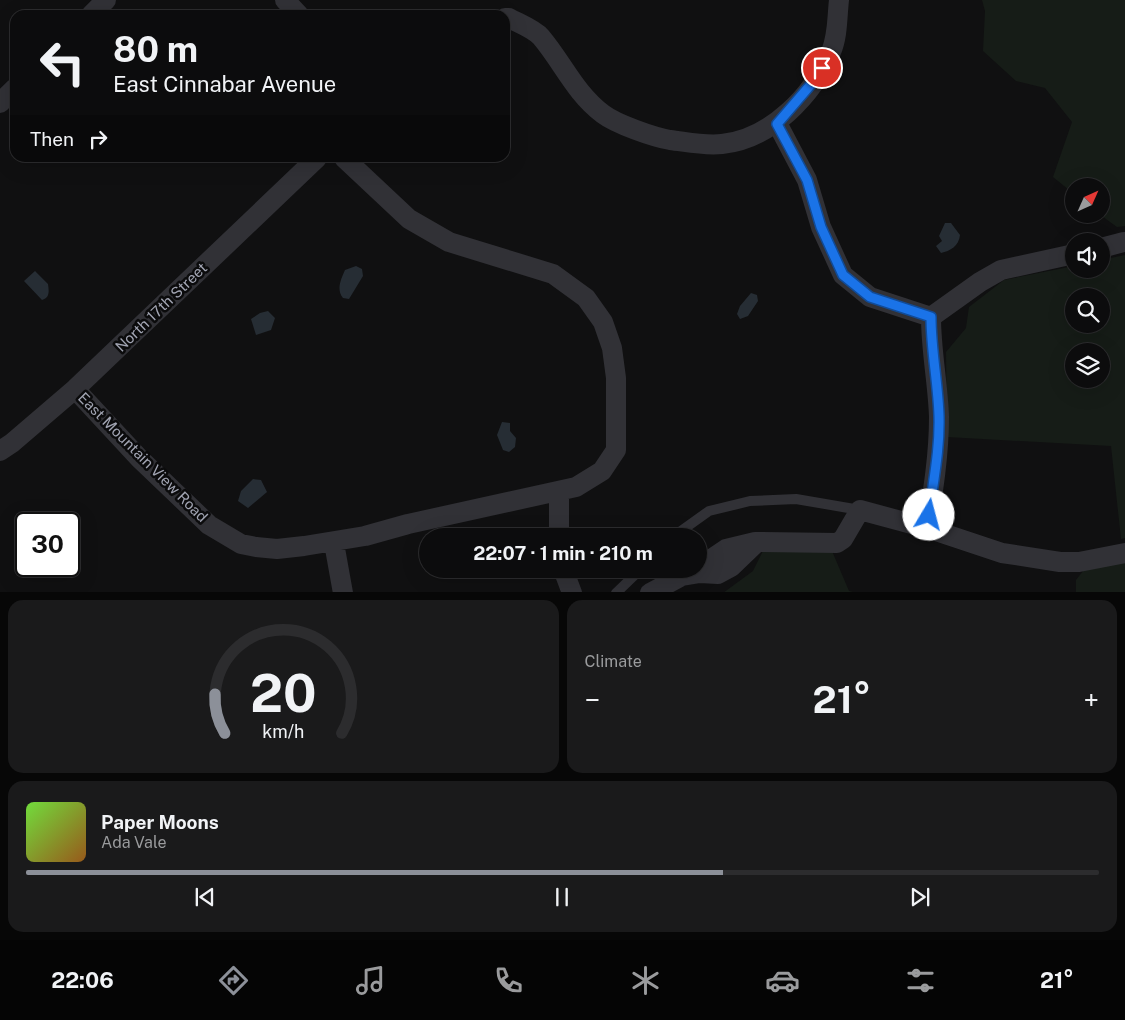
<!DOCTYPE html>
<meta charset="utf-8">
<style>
body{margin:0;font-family:"Public Sans",sans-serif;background:#1a1a1b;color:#f1f3f6;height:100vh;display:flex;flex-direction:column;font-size:19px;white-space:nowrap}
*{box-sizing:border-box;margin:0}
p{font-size:16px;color:#9a9b9d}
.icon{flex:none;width:28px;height:28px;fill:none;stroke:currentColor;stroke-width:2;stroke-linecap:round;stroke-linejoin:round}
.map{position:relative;height:592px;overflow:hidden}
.drawer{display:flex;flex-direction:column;gap:8px;padding:8px;background:#070707;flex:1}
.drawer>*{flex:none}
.hud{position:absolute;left:10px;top:10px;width:500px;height:152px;border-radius:15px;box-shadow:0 5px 20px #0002,0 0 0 1px #2c2c2e;background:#0c0c0d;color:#f1f3f6;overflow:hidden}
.needle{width:32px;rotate:45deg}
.fabs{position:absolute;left:1065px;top:178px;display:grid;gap:10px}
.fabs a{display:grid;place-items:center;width:45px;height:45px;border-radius:50%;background:#0c0c0d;box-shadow:0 5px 20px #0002,0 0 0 1px #2c2c2e;font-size:25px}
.speed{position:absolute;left:15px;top:512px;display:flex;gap:10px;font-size:25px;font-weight:700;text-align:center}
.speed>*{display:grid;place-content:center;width:65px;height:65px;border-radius:50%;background:#0c0c0d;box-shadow:0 5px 20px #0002,0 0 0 1px #2c2c2e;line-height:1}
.speed .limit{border:2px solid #111;border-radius:8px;background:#fff;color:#111}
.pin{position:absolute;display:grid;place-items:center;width:42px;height:42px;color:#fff;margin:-21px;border:2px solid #fff;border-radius:50%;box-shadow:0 1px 5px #0007}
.me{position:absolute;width:55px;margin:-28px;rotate:8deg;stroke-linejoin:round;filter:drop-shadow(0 0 4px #0008)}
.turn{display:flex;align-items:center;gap:18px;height:105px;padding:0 20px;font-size:22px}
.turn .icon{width:65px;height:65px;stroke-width:2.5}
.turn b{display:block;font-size:35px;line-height:42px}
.then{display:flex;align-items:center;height:48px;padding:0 20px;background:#0003;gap:10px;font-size:19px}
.big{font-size:38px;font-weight:700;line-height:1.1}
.drawer .tile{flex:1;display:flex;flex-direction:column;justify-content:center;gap:8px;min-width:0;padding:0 18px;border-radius:15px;background:#1a1a1b}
.drawer .dial{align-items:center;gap:0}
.dial svg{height:130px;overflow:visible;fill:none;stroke:#2c2c2e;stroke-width:7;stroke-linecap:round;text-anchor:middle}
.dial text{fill:#f1f3f6;stroke:none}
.song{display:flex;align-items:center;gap:15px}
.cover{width:60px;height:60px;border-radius:8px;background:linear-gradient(135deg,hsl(100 70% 55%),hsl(30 70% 35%))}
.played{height:5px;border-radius:2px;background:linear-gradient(90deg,#8c9099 65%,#2c2c2e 65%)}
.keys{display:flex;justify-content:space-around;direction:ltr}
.heat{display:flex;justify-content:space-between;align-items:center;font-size:28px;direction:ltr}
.drawer .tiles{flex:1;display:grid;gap:8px;grid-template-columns:1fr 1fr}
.tile:last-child{grid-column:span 2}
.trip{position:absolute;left:419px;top:528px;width:288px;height:50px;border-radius:25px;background:#0c0c0d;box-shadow:0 5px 20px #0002,0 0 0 1px #2c2c2e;font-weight:700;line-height:50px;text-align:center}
.tabs{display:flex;height:80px;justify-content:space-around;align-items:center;background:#050505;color:#9a9b9d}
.tabs .icon{width:35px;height:35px}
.tabs .active{color:#8c9099}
.tabs b{font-size:22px;color:#f1f3f6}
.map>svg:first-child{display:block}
</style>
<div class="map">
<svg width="1125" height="593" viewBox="0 0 1125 593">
<rect width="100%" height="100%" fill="#101011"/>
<path fill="#161c17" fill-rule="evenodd" d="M982 0H1125V226L1117 227 1099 214H1101V186H1074V194L1053 177 1072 122 1045 88 1016 81 983 51 985 11Z
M1125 255V538L1121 539 1111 446 947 437 946 352 966 328 969 307 1004 280 1074 266V269H1101V260ZM1074 296H1101V324H1074ZM1074 351H1101V379H1074Z
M764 549 832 551 849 591 853 592 723 593 753 571Z
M1125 559V592H1076V580L1087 566Z"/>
<path fill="#262d34" d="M945 223H951L960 235C959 246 950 251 941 253L936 246 942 241 939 236Z
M356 266 362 269 363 276 349 299 343 298C336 290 341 279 345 270Z
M35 271 48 284C49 291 50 298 42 300L24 281Z
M751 293 757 295 758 301 748 316 740 319 737 314 740 306Z
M268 311 275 318 271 330 256 335 251 319 260 313Z
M502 422 510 423V431L516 438 515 447 509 452 503 450 497 435Z
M253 479 261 480 267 492 248 508 238 501 241 491Z"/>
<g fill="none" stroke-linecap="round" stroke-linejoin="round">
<path stroke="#313136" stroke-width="10" d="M674 536 709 511 750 501 796 499 860 510
M616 593 641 569"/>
<path stroke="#313136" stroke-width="20" d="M285 0 299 15
M91 15 106 0
M505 18H509C518 23 534 29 541 37 563 63 575 93 603 114 616 124 653 137 670 140 687 142 704 146 722 144 771 139 813 95 831 52 838 36 837 17 839 0
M0 103 15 88
M777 123 807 180 821 227 843 275 870 297 931 317C931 351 938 384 939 417 939 455 933 492 927 528L1002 553 1060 562H1079L1125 553
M1101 248 1124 242
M931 317 980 282 1001 270 1074 254
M75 389 139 458 209 525 241 544 256 547 277 549 304 546 365 536 408 524 576 487 602 471 616 450V378L612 348 603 322 586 298 553 274 449 242 409 219 344 158
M0 451 12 443 75 389 317 158
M559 536V491
M334 543 343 593
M698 568 726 549 755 542
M563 569 572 593
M650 593 682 576 700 573 718 574 731 567 757 542 837 543 843 539 860 510 927 528"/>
</g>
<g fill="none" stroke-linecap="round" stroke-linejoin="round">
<defs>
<path id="route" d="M822 68 813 82 777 124 807 180 821 227 843 275 870 297 931 317C931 350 938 383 939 416 940 450 933 482 929 515"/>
</defs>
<use href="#route" stroke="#114b97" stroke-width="12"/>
<use href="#route" stroke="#1a73e8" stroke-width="9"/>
</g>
<g text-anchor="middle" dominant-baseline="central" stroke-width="5" stroke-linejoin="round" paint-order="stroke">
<g font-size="15" fill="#a1a4b2" stroke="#0b0b0c">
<text transform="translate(161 307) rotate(-44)">North 17th Street</text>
<text transform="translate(143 457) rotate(45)">East Mountain View Road</text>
</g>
</g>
</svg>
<div class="fabs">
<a><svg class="needle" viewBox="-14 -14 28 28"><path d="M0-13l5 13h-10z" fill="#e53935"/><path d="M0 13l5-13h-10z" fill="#9a9b9d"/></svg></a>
<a><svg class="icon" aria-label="sound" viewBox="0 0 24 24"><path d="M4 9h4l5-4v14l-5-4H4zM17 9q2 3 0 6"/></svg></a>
<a><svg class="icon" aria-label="search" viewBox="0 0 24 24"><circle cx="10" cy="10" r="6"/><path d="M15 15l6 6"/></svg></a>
<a><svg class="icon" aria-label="layers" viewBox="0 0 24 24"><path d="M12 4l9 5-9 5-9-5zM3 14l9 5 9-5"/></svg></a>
</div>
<div class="speed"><div class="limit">30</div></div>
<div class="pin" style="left:822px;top:68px;background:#d93025"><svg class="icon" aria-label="arrive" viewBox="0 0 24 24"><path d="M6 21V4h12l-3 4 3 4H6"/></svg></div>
<svg class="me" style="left:929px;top:515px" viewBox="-20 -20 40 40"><circle r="19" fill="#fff"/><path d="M0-13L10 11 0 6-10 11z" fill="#1a73e8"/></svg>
<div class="trip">22:07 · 1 min · 210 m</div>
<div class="hud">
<div class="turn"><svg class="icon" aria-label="left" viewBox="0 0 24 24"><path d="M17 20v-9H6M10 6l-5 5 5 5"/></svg><div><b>80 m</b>East Cinnabar Avenue</div></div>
<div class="then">Then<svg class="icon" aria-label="right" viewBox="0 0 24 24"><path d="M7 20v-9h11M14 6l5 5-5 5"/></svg></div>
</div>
</div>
<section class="drawer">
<div class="tiles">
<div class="tile dial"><svg viewBox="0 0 100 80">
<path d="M14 69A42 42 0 1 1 86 69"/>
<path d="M14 69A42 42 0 0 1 8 45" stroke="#8c9099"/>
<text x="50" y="56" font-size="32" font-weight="700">20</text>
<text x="50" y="72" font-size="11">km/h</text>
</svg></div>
<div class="tile"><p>Climate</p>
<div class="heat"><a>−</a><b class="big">21°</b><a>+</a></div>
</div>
<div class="tile">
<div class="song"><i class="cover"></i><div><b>Paper Moons</b><p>Ada Vale</p></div></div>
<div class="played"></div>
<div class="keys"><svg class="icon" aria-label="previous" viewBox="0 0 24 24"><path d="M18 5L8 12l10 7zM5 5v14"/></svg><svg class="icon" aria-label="pause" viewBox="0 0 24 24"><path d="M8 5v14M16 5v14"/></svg><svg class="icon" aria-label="next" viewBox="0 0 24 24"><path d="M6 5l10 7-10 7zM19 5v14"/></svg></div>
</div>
</div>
</section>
<nav class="tabs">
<b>22:06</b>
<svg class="icon active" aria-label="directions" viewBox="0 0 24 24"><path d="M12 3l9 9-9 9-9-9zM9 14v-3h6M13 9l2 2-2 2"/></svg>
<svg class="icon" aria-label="music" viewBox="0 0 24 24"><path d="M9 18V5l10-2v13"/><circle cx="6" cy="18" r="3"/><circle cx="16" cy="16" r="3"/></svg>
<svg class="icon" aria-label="phone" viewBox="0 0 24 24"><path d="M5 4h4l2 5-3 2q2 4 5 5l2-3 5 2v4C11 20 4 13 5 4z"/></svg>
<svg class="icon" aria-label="climate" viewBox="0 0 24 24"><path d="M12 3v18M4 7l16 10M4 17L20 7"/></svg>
<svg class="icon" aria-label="car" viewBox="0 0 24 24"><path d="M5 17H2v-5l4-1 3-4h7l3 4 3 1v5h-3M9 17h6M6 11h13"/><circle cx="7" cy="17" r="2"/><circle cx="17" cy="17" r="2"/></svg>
<svg class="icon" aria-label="filters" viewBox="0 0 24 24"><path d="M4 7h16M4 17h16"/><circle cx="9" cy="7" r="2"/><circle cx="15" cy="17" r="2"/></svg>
<b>21°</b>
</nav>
